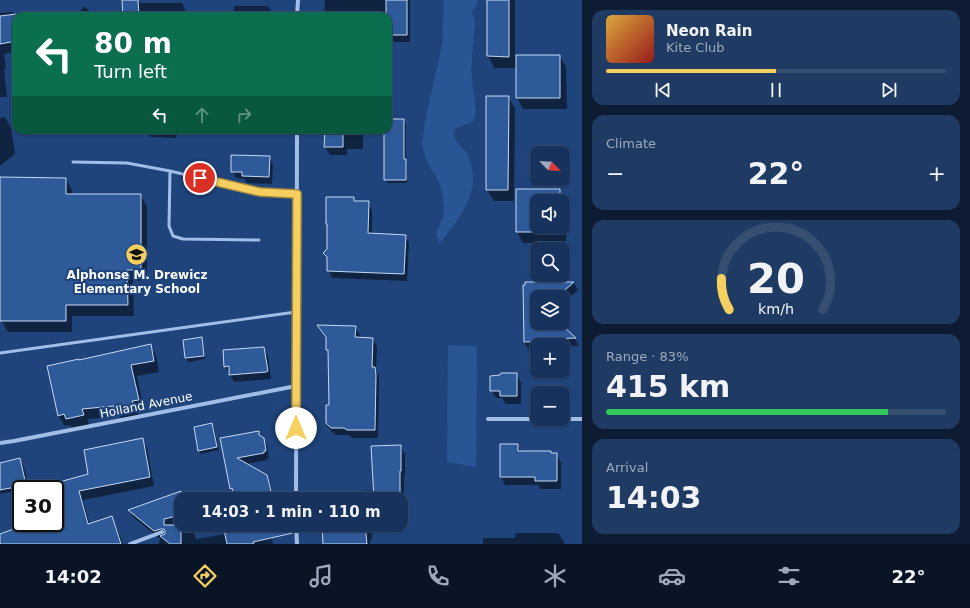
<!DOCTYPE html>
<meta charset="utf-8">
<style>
body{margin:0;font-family:"DejaVu Sans",sans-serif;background:#203b63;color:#f1f3f6;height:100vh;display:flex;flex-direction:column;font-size:15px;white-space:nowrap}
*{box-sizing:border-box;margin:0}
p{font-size:13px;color:#9eaabc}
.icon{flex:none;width:22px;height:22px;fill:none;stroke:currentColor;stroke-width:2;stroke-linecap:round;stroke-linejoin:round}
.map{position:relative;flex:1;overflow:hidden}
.drawer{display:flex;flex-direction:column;gap:10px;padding:10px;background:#0d1c33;width:388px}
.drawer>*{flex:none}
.banner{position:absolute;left:12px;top:12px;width:380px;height:122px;border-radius:12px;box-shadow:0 1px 3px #0004,0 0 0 1px #364e72;background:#0b6e4f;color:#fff;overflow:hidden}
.needle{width:26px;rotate:115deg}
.tools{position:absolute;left:530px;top:146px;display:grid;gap:8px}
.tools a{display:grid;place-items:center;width:40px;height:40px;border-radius:8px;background:#17335d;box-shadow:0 1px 3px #0004,0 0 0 1px #364e72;font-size:20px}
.speed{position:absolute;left:12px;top:480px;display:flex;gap:8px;font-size:20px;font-weight:700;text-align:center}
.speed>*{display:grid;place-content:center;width:52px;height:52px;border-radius:50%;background:#17335d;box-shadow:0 1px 3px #0004,0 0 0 1px #364e72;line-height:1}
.speed .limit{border:2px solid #111;border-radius:6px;background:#fff;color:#111}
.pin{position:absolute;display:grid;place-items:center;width:34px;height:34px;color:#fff;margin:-17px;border:2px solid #fff;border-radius:50%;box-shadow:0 1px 4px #0007}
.me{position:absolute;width:44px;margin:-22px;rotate:0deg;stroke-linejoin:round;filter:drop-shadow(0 0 3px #0008)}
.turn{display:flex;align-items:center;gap:14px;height:84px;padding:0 16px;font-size:18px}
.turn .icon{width:52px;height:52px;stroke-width:2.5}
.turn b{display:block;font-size:28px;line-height:34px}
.lanes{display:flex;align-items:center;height:38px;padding:0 16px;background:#0003;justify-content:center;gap:20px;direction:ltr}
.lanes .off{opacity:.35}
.big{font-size:30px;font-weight:700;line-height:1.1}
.drawer .tile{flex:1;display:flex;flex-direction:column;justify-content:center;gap:6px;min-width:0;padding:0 14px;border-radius:12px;background:#203b63}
.drawer .dial{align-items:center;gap:0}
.dial svg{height:104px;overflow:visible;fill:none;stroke:#364e72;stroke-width:7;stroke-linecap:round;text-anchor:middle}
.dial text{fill:#f1f3f6;stroke:none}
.song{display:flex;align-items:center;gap:12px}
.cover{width:48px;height:48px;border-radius:6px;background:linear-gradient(135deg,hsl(40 70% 55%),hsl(0 70% 35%))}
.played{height:4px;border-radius:2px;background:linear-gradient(90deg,#f5d061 50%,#364e72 50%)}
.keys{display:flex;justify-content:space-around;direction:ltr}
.heat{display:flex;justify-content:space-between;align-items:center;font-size:22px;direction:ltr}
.charge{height:6px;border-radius:3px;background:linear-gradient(90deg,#34c759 83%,#364e72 0)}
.trip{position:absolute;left:174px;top:492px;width:234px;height:40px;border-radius:12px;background:#17335d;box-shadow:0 1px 3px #0004,0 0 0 1px #364e72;font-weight:700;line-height:40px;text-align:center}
.dock{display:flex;height:64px;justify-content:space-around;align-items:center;background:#091425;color:#9eaabc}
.dock .icon{width:28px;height:28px}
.dock .active{color:#f5d061}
.dock b{font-size:18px;color:#f1f3f6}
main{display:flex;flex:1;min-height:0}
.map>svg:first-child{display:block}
</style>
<main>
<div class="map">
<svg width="582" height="544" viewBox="0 0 582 544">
<rect width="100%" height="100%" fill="#1f447c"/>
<path fill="#295594" d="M444 0H477V4L472 12 475 22 471 70 476 112 473 122 456 128C449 138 460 144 465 151 469 156 471 162 472 168 478 197 456 223 439 244L436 234 443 217 444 211 443 196 439 182 427 162 422 145 425 121 442 45Z
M448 345 477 346 476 467 447 462Z"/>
<path fill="#0007" fill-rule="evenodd" d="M138 0 140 3H182L185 9V16H78V13L85 6 89 11H123Z
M325 0H410V42H388V16H324Z
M488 0H515V56H560L566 67 567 109H523L517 97V68H494L488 56Z
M234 6H268L272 13V16H234Z
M13 12 15 15 24 13 26 16H16V52L4 54 6 69H4L7 97H0V13Z
M508 97 515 108 514 201H494L487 190Z
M5 117 11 128 15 154 0 166V118Z
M404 120 406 124V161L407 164V183H388L385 180Z
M146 130H177L176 138 150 137Z
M326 130H363V149H347V155H330L325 147Z
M269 157 273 164 272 184 247 183 245 179 236 178 232 171Z
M66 179 72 190V195H141L147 207V281H133L134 316H72V332H8L1 320Z
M517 190H559L566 202V243H523L517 232ZM537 201H563V227H537Z
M327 198H353L355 202H368L372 210V234L405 236 409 243 407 281 332 278 328 270V259L324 253 328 249V226L327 224Z
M526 283H574L578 290 563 303V297H537V323H563V316L567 323V331L575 339 579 346 537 345V349L529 350 524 342Z
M319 326 355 327 360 335 359 338 373 339 377 346 376 371 379 376V383L378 438H352L349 435H336L331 431 326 423 330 406 329 353 327 350V339Z
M201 338 203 342 205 359 188 362 186 358 184 341Z
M150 345 156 355 159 372 137 376 144 410 138 412V416L122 419 120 416 88 419 89 426 73 429 70 425 65 426 58 416 79 361Z
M263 348 268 356 271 379 234 382 225 367Z
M516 374 521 382V404H506L502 398H496L491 390Z
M212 424 214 427 219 450 201 454 199 451Z
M258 432 267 446 269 458H267L268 460 246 464 266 476 270 483 274 498 236 499 231 488 221 439Z
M142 439 147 448 154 486 83 500 90 525 111 517 116 526 123 544H7L33 523H55V489H46L89 475Z
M501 445H517L522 452H550L552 454H556L561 462V489H540L538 485H505L501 477Z
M400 446 405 454V478H404V521H401V499H363V491L375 490Z
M20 459 24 467 29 489H21V490L0 494V464Z
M178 493 182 499 181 525H191L196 539 226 534 227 525H270L273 544H159L160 538H159L133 517 129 510Z
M324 525H371L372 540H370V544H324Z
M516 533H556L559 534 564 542V544H483V538H515Z"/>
<path fill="#2e5a99" stroke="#c5d9f5" d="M122 0H138L139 16H123Z
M386 0H407V35H388V16H386Z
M487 0H509V57L487 56Z
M16 14V41L0 44V16Z
M516 55H560V98H516Z
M486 96H509L508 190H486Z
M388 119H404V159H406V180H384V130H388Z
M325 130H343V147H324Z
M231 155 270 156 269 177 242 176V172H231Z
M0 177 66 178V194H141V270H127L128 305H66V321H0Z
M516 189H560V201H537V227H560V232H516Z
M326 197H354V201H369L368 233 406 235 404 274 327 271V257L323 253 327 249V224H326Z
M525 282H574L557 297H537L536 315 537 323H563V315V326L576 338 553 339 550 341 524 342 523 285H525Z
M317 325 356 326 355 337 373 338 372 367H375L376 375 375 430H347L344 428H331L326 423V405H329L328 350H326V337Z
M202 337 204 356 185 358 183 340Z
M151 344 154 361 131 365 139 400 132 401 133 405 115 409 114 406 82 409 84 415 66 419 64 414 58 416 47 366 79 359V360Z
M264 347 268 371 266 372 229 375V366L224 367 223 350Z
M501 373H517V396H500V391H490V376L500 375Z
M212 423 217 447 198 451 194 427Z
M259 431V435L264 438 266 451H264V453L237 458 267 475 271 491 268 492 269 495 250 499H235L232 488 230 489 220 438Z
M143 438 150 477 79 491 88 524 112 516 121 544H0V534L30 523H55V489H46L45 486 88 474 84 450Z
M500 444H518V451H551V453H557V481H535V477H500Z
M401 445V471H400V499H374L371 446Z
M20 458 26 485 0 490V463Z
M181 491V515L164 519V525H181V544H170L160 536 165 534V531L164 529H161L154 531 128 510Z
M223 525H293V533L253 542 254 544H227Z
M322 525H365L367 544H323Z"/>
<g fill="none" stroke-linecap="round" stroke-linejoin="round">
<path stroke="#a1bee7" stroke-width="3" d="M73 162 127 163 170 171
M259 240 183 239 173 236 169 226 170 171 260 192 297 194
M0 353 296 312"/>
<path stroke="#a1bee7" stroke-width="4" d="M297 16 298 0
M488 419H582
M0 443 14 441 296 386
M296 499 297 130
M296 525 297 544
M130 544 162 532"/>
</g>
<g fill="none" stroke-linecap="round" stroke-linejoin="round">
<defs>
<path id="route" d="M200 178 260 192 297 194 296 428"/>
</defs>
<use href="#route" stroke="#9f873f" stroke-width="10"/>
<use href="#route" stroke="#f5d061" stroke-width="7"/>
</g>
<defs>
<symbol id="school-disc" viewBox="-11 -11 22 22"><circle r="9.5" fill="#f5d061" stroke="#1f447c"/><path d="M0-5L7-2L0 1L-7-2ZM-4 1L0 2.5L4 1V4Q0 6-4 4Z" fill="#111"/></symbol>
</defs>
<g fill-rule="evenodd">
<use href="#school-disc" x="124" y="242" width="25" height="25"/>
</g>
<g text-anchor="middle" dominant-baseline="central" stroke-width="4" stroke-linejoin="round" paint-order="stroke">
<g font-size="12" font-weight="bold" fill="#fff" stroke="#1f447c">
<text x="137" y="275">Alphonse M. Drewicz<tspan x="137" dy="14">Elementary School</tspan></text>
</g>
<g font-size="12" fill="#fff" stroke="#1f447c">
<text transform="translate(146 405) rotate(-11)">Holland Avenue</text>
</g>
</g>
</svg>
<div class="tools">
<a><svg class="needle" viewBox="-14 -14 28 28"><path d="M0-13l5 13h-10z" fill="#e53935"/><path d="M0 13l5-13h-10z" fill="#9eaabc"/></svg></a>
<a><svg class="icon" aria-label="sound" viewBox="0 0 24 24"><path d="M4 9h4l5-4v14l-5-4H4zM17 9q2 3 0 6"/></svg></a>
<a><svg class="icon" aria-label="search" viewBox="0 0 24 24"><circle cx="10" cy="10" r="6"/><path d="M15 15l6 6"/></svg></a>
<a><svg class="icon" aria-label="layers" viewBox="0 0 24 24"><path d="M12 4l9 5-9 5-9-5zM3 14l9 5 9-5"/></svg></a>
<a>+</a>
<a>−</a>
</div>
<div class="speed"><div class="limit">30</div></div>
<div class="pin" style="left:200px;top:178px;background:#d93025"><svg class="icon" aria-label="arrive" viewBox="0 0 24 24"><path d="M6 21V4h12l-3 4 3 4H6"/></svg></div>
<svg class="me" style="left:296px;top:428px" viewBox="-20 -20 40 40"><circle r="19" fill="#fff"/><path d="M0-13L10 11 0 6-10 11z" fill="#f5d061"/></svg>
<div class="trip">14:03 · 1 min · 110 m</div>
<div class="banner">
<div class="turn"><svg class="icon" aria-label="left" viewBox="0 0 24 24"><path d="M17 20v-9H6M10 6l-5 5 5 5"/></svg><div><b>80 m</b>Turn left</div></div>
<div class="lanes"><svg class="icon" aria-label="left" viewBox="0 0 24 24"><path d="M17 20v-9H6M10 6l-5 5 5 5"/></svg><svg class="icon off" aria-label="ahead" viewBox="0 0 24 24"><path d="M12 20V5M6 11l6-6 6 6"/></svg><svg class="icon off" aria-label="right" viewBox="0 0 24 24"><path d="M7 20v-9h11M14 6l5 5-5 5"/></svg></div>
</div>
</div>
<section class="drawer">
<div class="tile">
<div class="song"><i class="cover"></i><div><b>Neon Rain</b><p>Kite Club</p></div></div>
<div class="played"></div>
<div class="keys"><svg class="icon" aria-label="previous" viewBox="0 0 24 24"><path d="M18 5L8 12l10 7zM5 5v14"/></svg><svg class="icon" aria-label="pause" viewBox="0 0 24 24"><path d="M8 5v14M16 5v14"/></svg><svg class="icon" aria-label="next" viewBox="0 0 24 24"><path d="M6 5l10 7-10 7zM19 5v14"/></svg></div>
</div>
<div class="tile"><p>Climate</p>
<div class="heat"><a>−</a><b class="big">22°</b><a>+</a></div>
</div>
<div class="tile dial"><svg viewBox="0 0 100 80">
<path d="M14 69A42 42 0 1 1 86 69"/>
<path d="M14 69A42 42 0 0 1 8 45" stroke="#f5d061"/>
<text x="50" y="56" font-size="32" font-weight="700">20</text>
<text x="50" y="72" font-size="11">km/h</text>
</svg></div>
<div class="tile"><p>Range · 83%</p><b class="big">415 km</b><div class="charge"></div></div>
<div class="tile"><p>Arrival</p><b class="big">14:03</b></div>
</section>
</main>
<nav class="dock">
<b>14:02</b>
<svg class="icon active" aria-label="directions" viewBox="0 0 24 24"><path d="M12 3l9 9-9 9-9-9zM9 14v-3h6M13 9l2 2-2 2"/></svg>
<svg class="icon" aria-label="music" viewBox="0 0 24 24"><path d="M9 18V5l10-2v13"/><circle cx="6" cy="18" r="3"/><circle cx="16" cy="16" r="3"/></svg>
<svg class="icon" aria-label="phone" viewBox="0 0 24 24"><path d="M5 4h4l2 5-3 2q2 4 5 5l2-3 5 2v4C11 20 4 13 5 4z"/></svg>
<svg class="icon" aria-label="climate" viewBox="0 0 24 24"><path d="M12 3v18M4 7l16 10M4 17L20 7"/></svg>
<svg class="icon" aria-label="car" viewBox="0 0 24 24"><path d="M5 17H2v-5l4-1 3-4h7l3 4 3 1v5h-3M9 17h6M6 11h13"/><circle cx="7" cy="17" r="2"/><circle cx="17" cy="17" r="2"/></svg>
<svg class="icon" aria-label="filters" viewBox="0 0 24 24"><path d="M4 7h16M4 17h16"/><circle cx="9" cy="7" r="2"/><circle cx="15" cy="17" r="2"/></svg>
<b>22°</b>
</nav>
